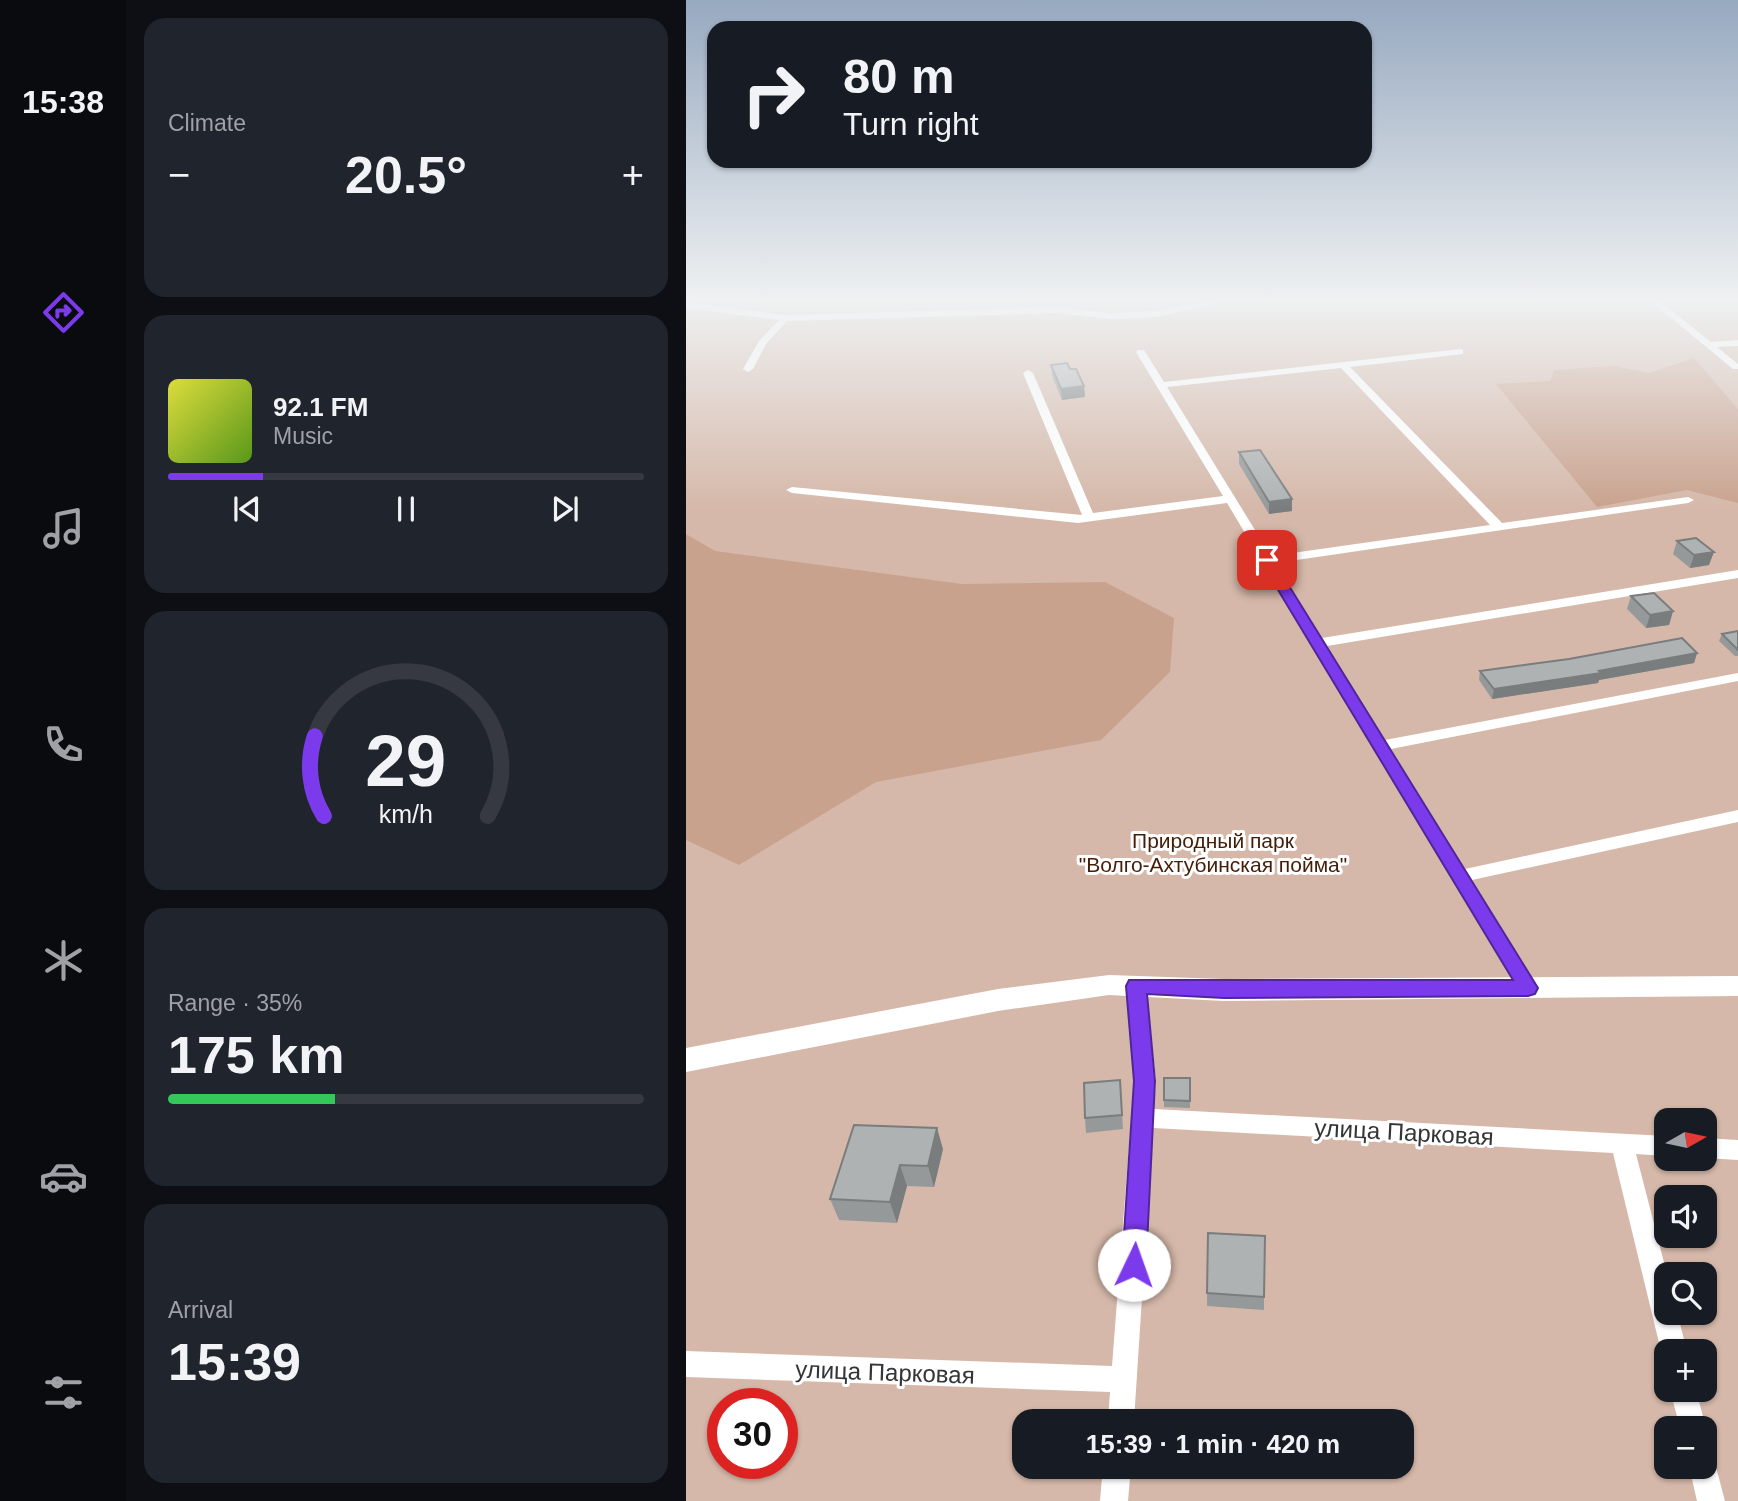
<!DOCTYPE html>
<meta charset="utf-8">
<style>
body{margin:0;font-family:Helvetica,sans-serif;background:#20242c;color:#f1f3f6;height:100vh;display:flex;flex-direction:column;font-size:26px;white-space:nowrap}
*{box-sizing:border-box;margin:0}
p{font-size:23px;color:#9ea1a6}
.icon{flex:none;width:38px;height:38px;fill:none;stroke:currentColor;stroke-width:2;stroke-linecap:round;stroke-linejoin:round}
.map{position:relative;flex:1;overflow:hidden}
.details{display:flex;flex-direction:column;gap:18px;padding:18px;background:#0d0f14;width:560px}
.details>*{flex:none}
.banner{position:absolute;left:21px;top:21px;width:665px;height:147px;border-radius:21px;box-shadow:0 2px 5px #0004;background:#171b24;color:#f1f3f6;overflow:hidden}
.needle{width:46px;rotate:81deg}
.tools{position:absolute;left:968px;top:1108px;display:grid;gap:14px}
.tools a{display:grid;place-items:center;width:63px;height:63px;border-radius:14px;background:#171b24;box-shadow:0 2px 5px #0004;font-size:35px}
.speed{position:absolute;left:21px;top:1388px;display:flex;gap:14px;font-size:35px;font-weight:700;text-align:center}
.speed>*{display:grid;place-content:center;width:91px;height:91px;border-radius:50%;background:#171b24;box-shadow:0 2px 5px #0004;line-height:1}
.speed .limit{border:10px solid #d22;background:#fff;color:#111}
.pin{position:absolute;display:grid;place-items:center;width:60px;height:60px;color:#fff;margin:-30px;border-radius:14px;box-shadow:0 4px 10px #0006}
.me{position:absolute;width:77px;margin:-38px;rotate:3deg;stroke-linejoin:round;filter:drop-shadow(0 0 5px #0008)}
.turn{display:flex;align-items:center;gap:24px;height:147px;padding:0 21px;font-size:32px}
.turn .icon{width:91px;height:91px;stroke-width:2.5}
.turn b{display:block;font-size:49px;line-height:60px}
.big{font-size:52px;font-weight:700;line-height:1.1}
.details .widget{flex:1;display:flex;flex-direction:column;justify-content:center;gap:10px;min-width:0;padding:0 24px;border-radius:21px;background:#20242c}
.details .dial{align-items:center;gap:0}
.dial svg{height:182px;overflow:visible;fill:none;stroke:#363941;stroke-width:7;stroke-linecap:round;text-anchor:middle}
.dial text{fill:#f1f3f6;stroke:none}
.song{display:flex;align-items:center;gap:21px}
.cover{width:84px;height:84px;border-radius:10px;background:linear-gradient(135deg,hsl(60 70% 55%),hsl(90 70% 35%))}
.played{height:7px;border-radius:4px;background:linear-gradient(90deg,#7c3aed 20%,#363941 20%)}
.keys{display:flex;justify-content:space-around;direction:ltr}
.heat{display:flex;justify-content:space-between;align-items:center;font-size:38px;direction:ltr}
.charge{height:10px;border-radius:5px;background:linear-gradient(90deg,#34c759 35%,#363941 0)}
.trip{position:absolute;left:326px;top:1409px;width:402px;height:70px;border-radius:21px;background:#171b24;box-shadow:0 2px 5px #0004;font-weight:700;line-height:70px;text-align:center}
main{display:flex;flex:1;min-height:0}
.tab-bar{display:flex;flex-direction:column;width:126px;justify-content:space-around;align-items:center;background:#090b0e;color:#9ea1a6}
.tab-bar .icon{width:49px;height:49px}
.tab-bar .on{color:#7c3aed}
.tab-bar b{font-size:32px;color:#f1f3f6}
.map>svg:first-child{display:block}
</style>
<main>
<nav class="tab-bar">
<b>15:38</b>
<svg class="icon on" aria-label="directions" viewBox="0 0 24 24"><path d="M12 3l9 9-9 9-9-9zM9 14v-3h6M13 9l2 2-2 2"/></svg>
<svg class="icon" aria-label="music" viewBox="0 0 24 24"><path d="M9 18V5l10-2v13"/><circle cx="6" cy="18" r="3"/><circle cx="16" cy="16" r="3"/></svg>
<svg class="icon" aria-label="phone" viewBox="0 0 24 24"><path d="M5 4h4l2 5-3 2q2 4 5 5l2-3 5 2v4C11 20 4 13 5 4z"/></svg>
<svg class="icon" aria-label="climate" viewBox="0 0 24 24"><path d="M12 3v18M4 7l16 10M4 17L20 7"/></svg>
<svg class="icon" aria-label="car" viewBox="0 0 24 24"><path d="M5 17H2v-5l4-1 3-4h7l3 4 3 1v5h-3M9 17h6M6 11h13"/><circle cx="7" cy="17" r="2"/><circle cx="17" cy="17" r="2"/></svg>
<svg class="icon" aria-label="filters" viewBox="0 0 24 24"><path d="M4 7h16M4 17h16"/><circle cx="9" cy="7" r="2"/><circle cx="15" cy="17" r="2"/></svg>
</nav>
<section class="details">
<div class="widget"><p>Climate</p>
<div class="heat"><a>−</a><b class="big">20.5°</b><a>+</a></div>
</div>
<div class="widget">
<div class="song"><i class="cover"></i><div><b>92.1 FM</b><p>Music</p></div></div>
<div class="played"></div>
<div class="keys"><svg class="icon" aria-label="previous" viewBox="0 0 24 24"><path d="M18 5L8 12l10 7zM5 5v14"/></svg><svg class="icon" aria-label="pause" viewBox="0 0 24 24"><path d="M8 5v14M16 5v14"/></svg><svg class="icon" aria-label="next" viewBox="0 0 24 24"><path d="M6 5l10 7-10 7zM19 5v14"/></svg></div>
</div>
<div class="widget dial"><svg viewBox="0 0 100 80">
<path d="M14 69A42 42 0 1 1 86 69"/>
<path d="M14 69A42 42 0 0 1 10 34" stroke="#7c3aed"/>
<text x="50" y="56" font-size="32" font-weight="700">29</text>
<text x="50" y="72" font-size="11">km/h</text>
</svg></div>
<div class="widget"><p>Range · 35%</p><b class="big">175 km</b><div class="charge"></div></div>
<div class="widget"><p>Arrival</p><b class="big">15:39</b></div>
</section>
<div class="map">
<svg width="1052" height="1501" viewBox="0 0 1052 1501">
<rect width="100%" height="100%" fill="#dbdfe1"/>
<path fill="#d5b8a9" fill-rule="evenodd" d="M0 299H1052V1501H0ZM980 1120H1018V1158H980ZM980 1197H1018V1236H980ZM980 1274H1018V1312H980ZM980 1351H1018V1390H980ZM37 1404H96V1463H37ZM338 1421H716V1466H338ZM980 1428H1018V1466H980Z"/>
<path fill="#c9a28e" d="M1008 358 1052 409V503L1001 490 911 507 810 384 864 381 868 370 927 366 964 373Z
M0 534 29 551 276 584 419 582 488 618 484 672 415 740 190 782 53 865 0 840Z"/>
<g fill="none" stroke-linecap="round" stroke-linejoin="round">
<path fill="#fff" fill-rule="evenodd" d="M537 299H553L470 317 425 319 371 313 101 321 80 344 67 369 62 372 57 369 73 341 93 320 0 308V302L99 315 371 307 425 313 470 311Z
M962 299H971L1025 342 1052 340V346L1031 347 1052 364V369H1047Z
M774 349 777 350V354L664 367 816 523 1002 497 1008 500 1002 503 590 563 636 638 1052 570V578L641 646 699 740 1052 673V681L705 749 779 869 1052 810V822L786 880 852 988 849 994 842 996 835 994 541 503 392 523 106 493 100 490 106 487 396 515 337 373 342 370 347 373 407 513 537 496 450 352 452 350H458L478 382ZM655 368 804 525 585 556 481 387Z
M450 978 457 980 460 986 470 1081 468 1109 980 1136V1156L950 1154 981 1274 980 1312H991L1001 1351H980V1360L975 1351 927 1153 467 1128 448 1421H422L424 1392 0 1377V1351L426 1366 448 1081 440 986 443 980Z
M1018 1138 1052 1140V1160L1018 1158Z
M984 1390H1010L1020 1428 1018 1433V1428H994Z
M1018 1453 1027 1456 1039 1501H1011L1003 1466H1018Z
M417 1466H445L442 1501H414Z"/>
<path fill="#fff" fill-rule="evenodd" d="M423 975 538 979 1052 976V996L538 1001 423 995 312 1011 0 1072V1048L312 989Z"/>
</g>
<path fill="#96999a" d="M365 365 384 369 398 386 399 397 376 400 366 376Z
M553 452 606 499V511L583 514 553 464Z
M991 541 1023 565 1004 568 987 554Z
M945 596 987 611 983 625 960 628 941 609Z
M1052 631V656H1049L1033 641 1036 634Z
M1011 653 1008 663 913 680 912 683 806 699 793 680 794 671Z
M504 1078V1108L478 1107V1100Z
M434 1080 437 1129 400 1133 399 1118Z
M168 1125 257 1149 248 1187 221 1186 211 1223 153 1220 144 1199Z
M522 1233 578 1297V1310L521 1306Z"/>
<path fill="#7a7d7d" d="M398 386 399 397 376 400 375 389Z
M606 499V511L583 514V502Z
M1028 552 1023 565 1004 568 1008 555Z
M987 611 983 625 960 628 964 615Z
M1011 653 1008 663 913 680 912 683 806 699 808 689Z
M251 1128 257 1149 248 1187 242 1166Z
M214 1165 221 1186 211 1223 204 1202Z"/>
<path fill="#aeb2b3" stroke="#7a7d7d" stroke-width="2" d="M381 363 384 369H390L398 386 375 389 365 365Z
M574 450 606 499 583 502 553 452Z
M1010 538 1028 552 1008 555 991 541Z
M968 593 987 611 964 615 945 596Z
M1052 631V650L1036 634Z
M996 638 1011 653 913 671 915 673 808 689 794 671 883 659Z
M478 1078H504V1101L478 1100Z
M434 1080 436 1115 399 1118 398 1083Z
M168 1125 251 1128 242 1166 214 1165 204 1202 144 1199Z
M522 1233 579 1236 578 1297 521 1293Z"/>
<linearGradient id="sky" x2="0" y2="1"><stop stop-color="#97a9c0"/><stop offset="0.59" stop-color="#eff1f2"/><stop offset="1" stop-color="#eff1f2" stop-opacity="0"/></linearGradient>
<rect width="1052" height="509" fill="url(#sky)"/>
<path fill="#7c3aed" stroke="#51269a" stroke-width="2" d="M581 556 587 560 852 988 849 994 842 996 538 998 461 994 469 1081 460 1265 457 1274 448 1278 439 1274 436 1265 448 1081 440 986 443 980H827L574 560Z"/>
<g text-anchor="middle" dominant-baseline="central" stroke-width="6" stroke-linejoin="round" paint-order="stroke">
<g font-size="21" fill="#441e07" stroke="#fff">
<text x="527" y="840">Природный парк<tspan x="527" dy="24">"Волго-Ахтубинская пойма"</tspan></text>
</g>
<g font-size="24" fill="#343536" stroke="#fff">
<text transform="translate(718 1132) rotate(3)">улица Парковая</text>
<text transform="translate(199 1372) rotate(2)">улица Парковая</text>
</g>
</g>
</svg>
<div class="tools">
<a><svg class="needle" viewBox="-14 -14 28 28"><path d="M0-13l5 13h-10z" fill="#e53935"/><path d="M0 13l5-13h-10z" fill="#9ea1a6"/></svg></a>
<a><svg class="icon" aria-label="sound" viewBox="0 0 24 24"><path d="M4 9h4l5-4v14l-5-4H4zM17 9q2 3 0 6"/></svg></a>
<a><svg class="icon" aria-label="search" viewBox="0 0 24 24"><circle cx="10" cy="10" r="6"/><path d="M15 15l6 6"/></svg></a>
<a>+</a>
<a>−</a>
</div>
<div class="speed"><div class="limit">30</div></div>
<div class="pin" style="left:581px;top:560px;background:#d93025"><svg class="icon" aria-label="arrive" viewBox="0 0 24 24"><path d="M6 21V4h12l-3 4 3 4H6"/></svg></div>
<svg class="me" style="left:448px;top:1265px" viewBox="-20 -20 40 40"><circle r="19" fill="#fff"/><path d="M0-13L10 11 0 6-10 11z" fill="#7c3aed"/></svg>
<div class="trip">15:39 · 1 min · 420 m</div>
<div class="banner">
<div class="turn"><svg class="icon" aria-label="right" viewBox="0 0 24 24"><path d="M7 20v-9h11M14 6l5 5-5 5"/></svg><div><b>80 m</b>Turn right</div></div>
</div>
</div>
</main>
